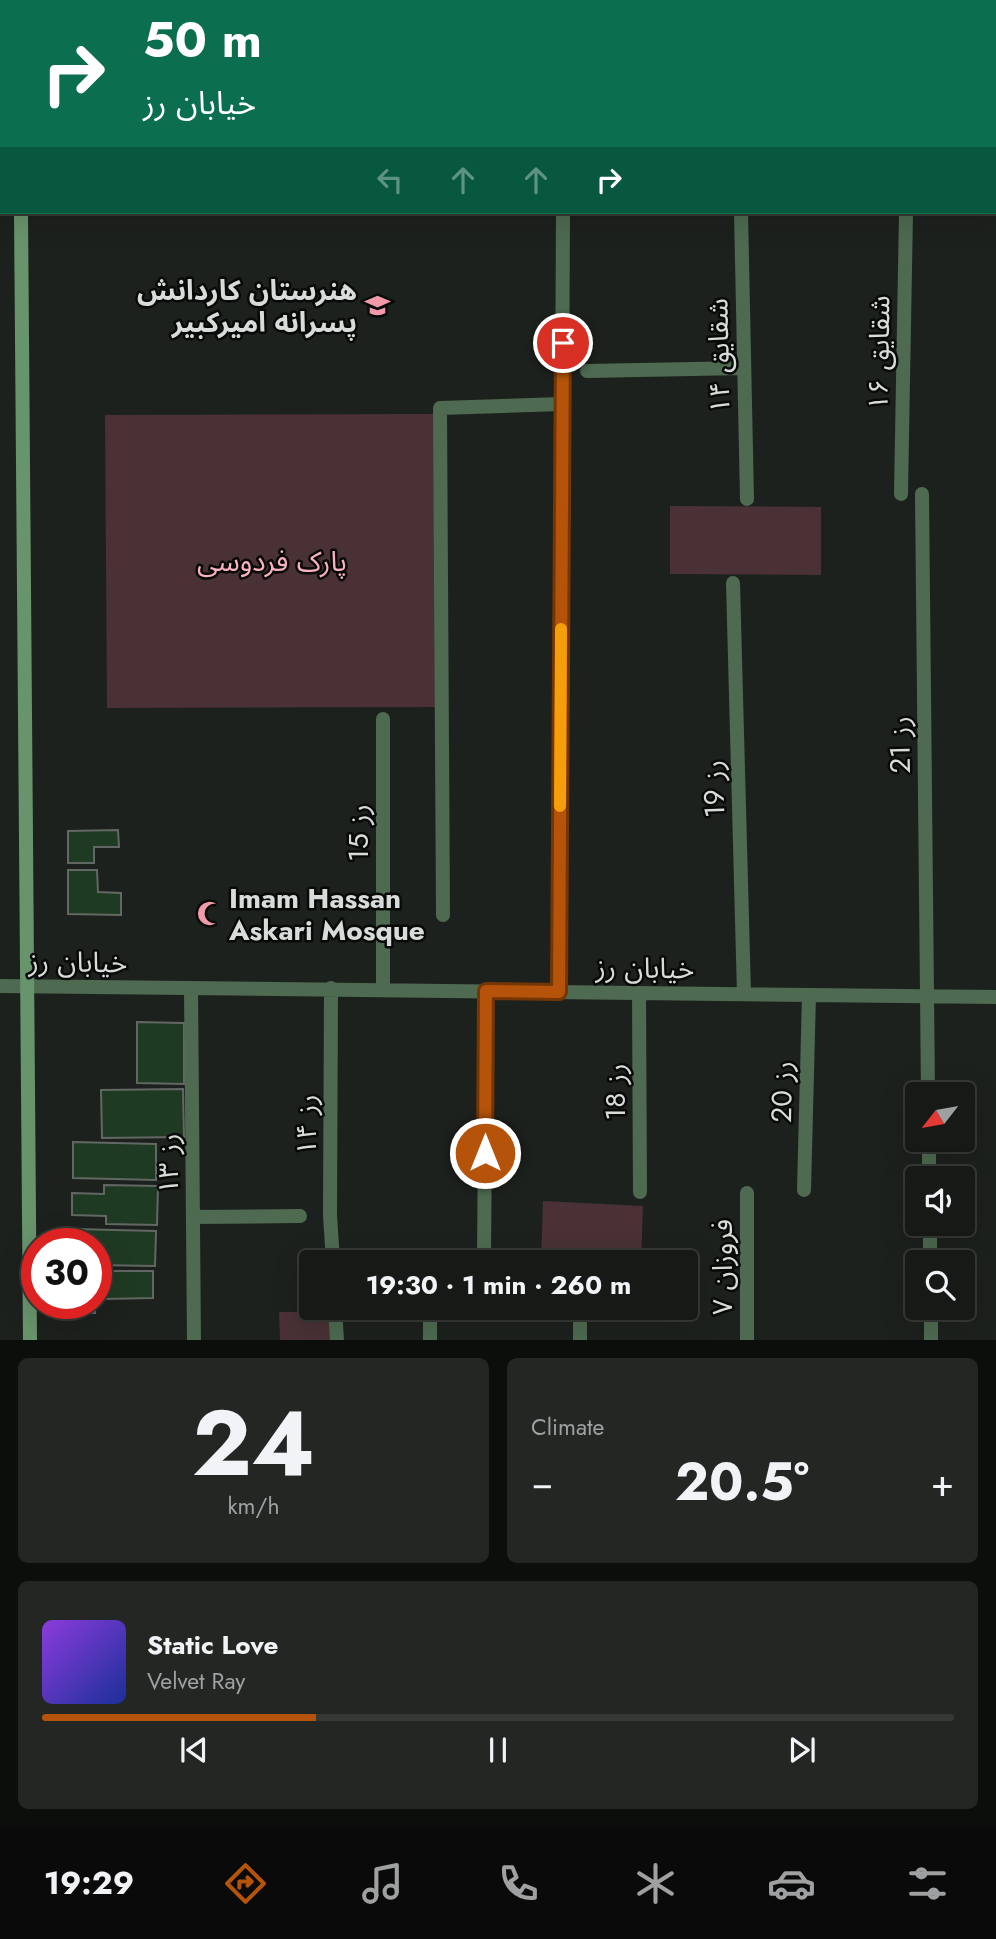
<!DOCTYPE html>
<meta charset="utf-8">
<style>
body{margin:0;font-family:Jost,"Noto Sans Arabic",sans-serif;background:#232623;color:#f1f3f6;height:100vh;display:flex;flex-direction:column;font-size:26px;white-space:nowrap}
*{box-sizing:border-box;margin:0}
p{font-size:23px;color:#9ea0a1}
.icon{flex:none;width:38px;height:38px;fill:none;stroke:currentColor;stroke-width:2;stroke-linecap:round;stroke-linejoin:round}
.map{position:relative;height:1340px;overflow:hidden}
.drawer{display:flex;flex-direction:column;gap:18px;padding:18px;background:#0c0e0c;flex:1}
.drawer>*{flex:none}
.top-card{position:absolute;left:0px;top:0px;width:998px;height:214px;box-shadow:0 7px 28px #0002,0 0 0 2px #353835;background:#0b6e4f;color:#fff;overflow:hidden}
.needle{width:46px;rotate:239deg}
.tools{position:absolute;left:905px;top:1082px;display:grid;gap:14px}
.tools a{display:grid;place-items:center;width:70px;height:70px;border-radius:7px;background:#161916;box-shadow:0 7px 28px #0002,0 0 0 2px #353835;font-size:35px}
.speed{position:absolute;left:21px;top:1228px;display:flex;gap:14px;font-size:35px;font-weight:700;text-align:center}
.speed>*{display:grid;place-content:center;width:91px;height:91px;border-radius:50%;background:#161916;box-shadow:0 7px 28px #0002,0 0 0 2px #353835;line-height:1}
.speed .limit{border:10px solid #d22;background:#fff;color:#111}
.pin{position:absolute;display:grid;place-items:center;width:60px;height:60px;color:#fff;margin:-30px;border:4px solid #fff;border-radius:50%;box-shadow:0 2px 7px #0007}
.me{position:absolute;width:77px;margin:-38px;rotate:0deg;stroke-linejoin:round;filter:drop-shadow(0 0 5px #0008)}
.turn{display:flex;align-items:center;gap:24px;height:147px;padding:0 28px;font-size:32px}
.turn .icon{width:91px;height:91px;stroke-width:2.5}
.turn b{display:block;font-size:49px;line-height:60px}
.lanes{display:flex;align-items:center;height:66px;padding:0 28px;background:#0003;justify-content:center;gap:35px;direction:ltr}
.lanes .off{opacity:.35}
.big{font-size:52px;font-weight:700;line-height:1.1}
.drawer .widget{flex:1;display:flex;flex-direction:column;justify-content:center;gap:10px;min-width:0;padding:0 24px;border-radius:10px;background:#232623}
.drawer .dial{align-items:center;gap:0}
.dial b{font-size:91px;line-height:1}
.song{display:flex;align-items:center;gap:21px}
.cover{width:84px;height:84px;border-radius:10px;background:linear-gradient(135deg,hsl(270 70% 55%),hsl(230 70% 35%))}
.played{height:7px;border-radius:4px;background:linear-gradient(90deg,#b45309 30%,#353835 30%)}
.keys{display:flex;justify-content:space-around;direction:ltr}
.heat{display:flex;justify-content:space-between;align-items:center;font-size:38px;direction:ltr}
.drawer .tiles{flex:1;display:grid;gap:18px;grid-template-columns:1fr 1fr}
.widget:last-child{grid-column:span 2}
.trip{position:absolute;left:299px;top:1250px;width:399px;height:70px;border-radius:7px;background:#161916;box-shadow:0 7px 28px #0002,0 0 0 2px #353835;font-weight:700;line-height:70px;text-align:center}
.tabs{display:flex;height:112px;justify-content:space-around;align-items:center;background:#090a09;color:#9ea0a1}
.tabs .icon{width:49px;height:49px}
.tabs .on{color:#b45309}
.tabs b{font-size:32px;color:#f1f3f6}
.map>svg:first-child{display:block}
</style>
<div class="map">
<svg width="996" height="1341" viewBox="0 0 996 1341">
<rect width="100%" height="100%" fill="#1d211d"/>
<path fill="#493135" d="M438 414 439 707 107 708 105 415Z
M670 506 821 507V575L670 574Z
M543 1201 643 1206 641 1262H541Z
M279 1312H333L334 1340H280Z"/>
<path fill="#1f3a22" stroke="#636763" stroke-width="2" d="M118 830 119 847H94V863H68V831Z
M68 870H97L98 892 121 893V915L68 914Z
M137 1022 184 1023V1084L137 1083Z
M183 1089 184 1137 102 1138 101 1090Z
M73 1142 156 1144V1180L73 1178Z
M104 1185 158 1186 157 1225 106 1224V1216L72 1215V1193L104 1194Z
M74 1229 156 1231 155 1266 96 1265V1244H74Z
M103 1271H153V1298L103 1299Z
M68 1304H95V1313H68Z"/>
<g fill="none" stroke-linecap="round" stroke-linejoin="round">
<path stroke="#4e6a51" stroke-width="14" d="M504 0V2
M833 0V2
M954 0V2
M335 2V0
M671 2V0
M0 130H2
M741 212 747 499
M587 371 744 368
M901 494 906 212
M922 494 928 1094
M733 583 744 994
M383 719V990
M443 915 440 408 562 404
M0 986 996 997
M191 988 194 1341
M331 988 330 1215 333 1262
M559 992 563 212
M639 993 640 1192
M929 1139V1178
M804 1190 809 995
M193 1217 300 1216
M930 1223V1262
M484 1262 486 991
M335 1307 337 1341
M430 1307V1341
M580 1307V1341
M931 1307V1341
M747 1341V1193"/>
<path stroke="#68946c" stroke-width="14" d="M19 0V2
M21 212 30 1341"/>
</g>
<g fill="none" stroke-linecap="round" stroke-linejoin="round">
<defs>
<path id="route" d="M485 1153 486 991 559 992 563 343"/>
</defs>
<use href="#route" stroke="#753606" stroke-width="18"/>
<use href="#route" stroke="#b45309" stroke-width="12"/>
<path stroke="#f59e0b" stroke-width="12" d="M560 806 561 629"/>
</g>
<defs>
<symbol id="school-bare" viewBox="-9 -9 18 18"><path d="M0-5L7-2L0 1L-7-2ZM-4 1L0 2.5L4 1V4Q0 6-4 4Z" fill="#f39aaa" stroke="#080a08" stroke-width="2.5" paint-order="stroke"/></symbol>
<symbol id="mosque-bare" viewBox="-9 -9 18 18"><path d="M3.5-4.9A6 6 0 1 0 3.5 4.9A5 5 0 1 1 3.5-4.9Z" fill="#f39aaa" stroke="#080a08" stroke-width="2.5" paint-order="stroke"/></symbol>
</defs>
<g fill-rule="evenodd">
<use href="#school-bare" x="360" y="288" width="35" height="35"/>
<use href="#mosque-bare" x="192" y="896" width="35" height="35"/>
</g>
<g text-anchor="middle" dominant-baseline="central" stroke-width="5" stroke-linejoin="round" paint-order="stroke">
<g font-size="28" font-weight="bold" fill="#d8dbd9" stroke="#080a08" text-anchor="end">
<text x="357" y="290">هنرستان کاردانش<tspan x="357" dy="32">پسرانه امیرکبیر</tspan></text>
<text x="229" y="898" text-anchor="start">Imam Hassan<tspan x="229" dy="32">Askari Mosque</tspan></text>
</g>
<g font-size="28" fill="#d8dbd9" stroke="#080a08">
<text transform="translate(879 353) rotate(-89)">شقایق ۱۶</text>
<text transform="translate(719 356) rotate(-91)">شقایق ۱۴</text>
<text transform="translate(900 745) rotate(-91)">رز 21</text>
<text transform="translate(714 789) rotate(-92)">رز 19</text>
<text transform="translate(358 833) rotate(-90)">رز 15</text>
<text transform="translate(78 962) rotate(1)">خیابان رز</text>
<text transform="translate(645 968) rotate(1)">خیابان رز</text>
<text transform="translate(615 1092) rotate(-90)">رز 18</text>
<text transform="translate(782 1092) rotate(-89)">رز 20</text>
<text transform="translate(306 1125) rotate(-90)">رز ۱۴</text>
<text transform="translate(168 1164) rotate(-90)">رز ۱۳</text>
<text transform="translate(722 1267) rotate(-90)">فروزان ۷</text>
</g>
<g font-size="28" fill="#f8b1bd" stroke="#080a08">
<text x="272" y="561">پارک فردوسی</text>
</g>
</g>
</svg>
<div class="tools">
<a><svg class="needle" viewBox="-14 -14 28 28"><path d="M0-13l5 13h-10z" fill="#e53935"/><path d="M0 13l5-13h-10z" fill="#9ea0a1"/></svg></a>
<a><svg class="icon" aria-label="sound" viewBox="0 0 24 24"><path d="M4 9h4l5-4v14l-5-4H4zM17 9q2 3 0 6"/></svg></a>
<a><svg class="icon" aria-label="search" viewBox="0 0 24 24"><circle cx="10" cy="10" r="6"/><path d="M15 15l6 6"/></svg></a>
</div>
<div class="speed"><div class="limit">30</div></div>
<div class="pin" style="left:563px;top:343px;background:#d93025"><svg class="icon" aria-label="arrive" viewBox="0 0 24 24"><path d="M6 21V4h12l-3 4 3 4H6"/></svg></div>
<svg class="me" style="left:485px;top:1153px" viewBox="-20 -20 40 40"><circle r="17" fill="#b45309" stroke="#fff" stroke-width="3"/><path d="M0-11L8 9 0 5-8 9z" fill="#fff"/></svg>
<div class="trip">19:30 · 1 min · 260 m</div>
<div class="top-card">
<div class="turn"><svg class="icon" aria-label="right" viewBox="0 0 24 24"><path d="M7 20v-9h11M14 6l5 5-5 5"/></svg><div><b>50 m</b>خیابان رز</div></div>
<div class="lanes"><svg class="icon off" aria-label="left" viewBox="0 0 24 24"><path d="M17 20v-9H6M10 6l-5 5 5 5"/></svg><svg class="icon off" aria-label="ahead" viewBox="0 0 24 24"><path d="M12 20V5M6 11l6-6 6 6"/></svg><svg class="icon off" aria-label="ahead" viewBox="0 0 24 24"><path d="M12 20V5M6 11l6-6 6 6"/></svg><svg class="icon" aria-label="right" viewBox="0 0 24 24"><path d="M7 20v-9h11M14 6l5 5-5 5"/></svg></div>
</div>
</div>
<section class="drawer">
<div class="tiles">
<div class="widget dial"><b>24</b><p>km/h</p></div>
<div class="widget"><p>Climate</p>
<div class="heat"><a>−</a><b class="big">20.5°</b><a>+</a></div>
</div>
<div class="widget">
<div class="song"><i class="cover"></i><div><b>Static Love</b><p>Velvet Ray</p></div></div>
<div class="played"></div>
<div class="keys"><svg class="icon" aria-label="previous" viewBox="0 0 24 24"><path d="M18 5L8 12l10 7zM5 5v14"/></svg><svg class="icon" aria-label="pause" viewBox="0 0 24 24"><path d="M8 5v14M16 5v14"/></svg><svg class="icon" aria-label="next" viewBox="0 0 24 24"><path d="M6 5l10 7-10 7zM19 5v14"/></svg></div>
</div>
</div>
</section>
<nav class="tabs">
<b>19:29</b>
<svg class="icon on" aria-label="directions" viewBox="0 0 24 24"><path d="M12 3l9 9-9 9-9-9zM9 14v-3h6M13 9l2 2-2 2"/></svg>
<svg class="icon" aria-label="music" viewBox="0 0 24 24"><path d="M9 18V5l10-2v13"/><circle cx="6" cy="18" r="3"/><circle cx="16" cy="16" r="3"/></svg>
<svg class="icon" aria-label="phone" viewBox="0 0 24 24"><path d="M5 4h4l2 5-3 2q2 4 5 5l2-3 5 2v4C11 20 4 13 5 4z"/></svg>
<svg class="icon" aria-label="climate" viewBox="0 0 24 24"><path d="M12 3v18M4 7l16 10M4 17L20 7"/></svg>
<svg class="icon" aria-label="car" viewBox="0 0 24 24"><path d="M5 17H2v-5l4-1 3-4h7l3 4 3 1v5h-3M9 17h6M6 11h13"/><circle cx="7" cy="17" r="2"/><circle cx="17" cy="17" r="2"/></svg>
<svg class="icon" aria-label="filters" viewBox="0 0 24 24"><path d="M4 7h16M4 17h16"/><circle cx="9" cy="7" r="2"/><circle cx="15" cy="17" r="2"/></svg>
</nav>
